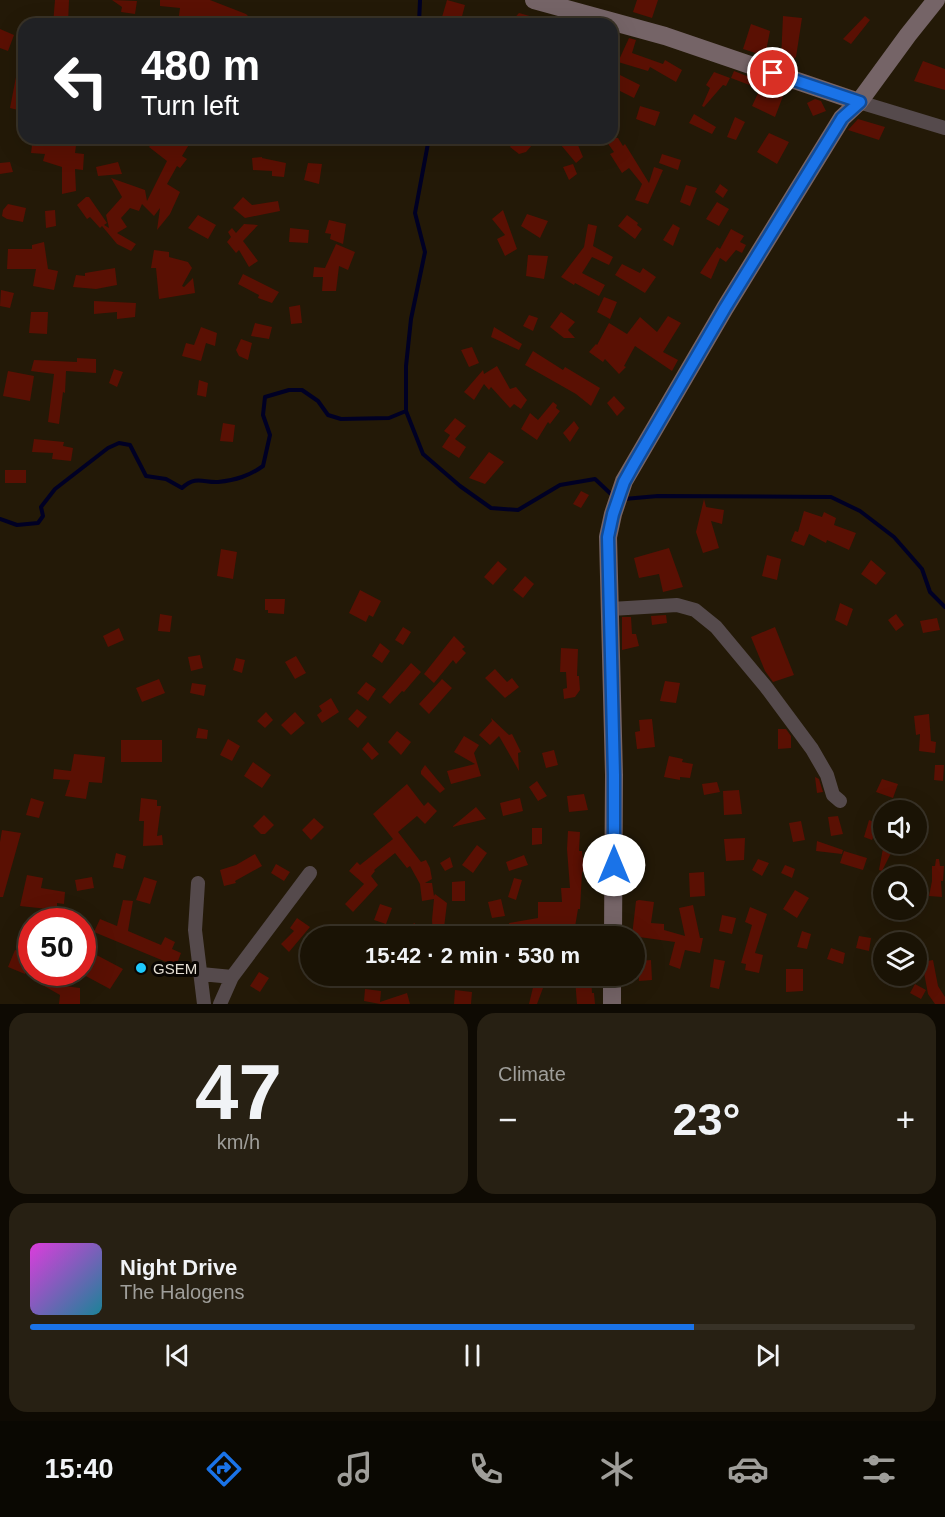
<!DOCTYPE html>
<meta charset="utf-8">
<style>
body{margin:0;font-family:Helvetica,sans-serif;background:#272013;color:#f1f3f6;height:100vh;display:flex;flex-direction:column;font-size:22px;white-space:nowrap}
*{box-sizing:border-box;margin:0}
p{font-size:20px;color:#9f9e9a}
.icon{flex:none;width:33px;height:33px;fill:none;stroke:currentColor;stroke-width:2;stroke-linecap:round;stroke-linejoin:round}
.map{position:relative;height:1004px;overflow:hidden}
.details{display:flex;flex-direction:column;gap:9px;padding:9px;background:#0e0a03;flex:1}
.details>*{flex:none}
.top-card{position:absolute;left:18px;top:18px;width:600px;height:126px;border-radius:18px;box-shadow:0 6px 24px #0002,0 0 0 2px #383227;background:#202124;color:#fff;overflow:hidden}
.fabs{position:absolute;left:873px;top:800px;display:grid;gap:12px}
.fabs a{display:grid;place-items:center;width:54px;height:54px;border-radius:50%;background:#1a1305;box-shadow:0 6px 24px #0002,0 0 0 2px #383227;font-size:30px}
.speed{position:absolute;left:18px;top:908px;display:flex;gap:12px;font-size:30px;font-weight:700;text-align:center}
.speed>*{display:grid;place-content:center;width:78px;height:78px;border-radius:50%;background:#1a1305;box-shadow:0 6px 24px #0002,0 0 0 2px #383227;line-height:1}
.speed .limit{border:9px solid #d22;background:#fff;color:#111}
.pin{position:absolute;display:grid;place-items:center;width:51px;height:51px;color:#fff;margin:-26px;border:3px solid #fff;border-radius:50%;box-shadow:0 2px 6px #0007}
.me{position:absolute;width:66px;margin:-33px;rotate:0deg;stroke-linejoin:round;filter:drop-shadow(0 0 4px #0008)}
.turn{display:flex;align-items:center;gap:21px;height:126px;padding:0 24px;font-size:27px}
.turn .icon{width:78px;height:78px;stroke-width:2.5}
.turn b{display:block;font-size:42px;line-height:51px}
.big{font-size:45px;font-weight:800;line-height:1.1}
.details .tile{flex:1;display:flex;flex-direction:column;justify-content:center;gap:9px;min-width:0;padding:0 21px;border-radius:18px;background:#272013}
.details .dial{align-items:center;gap:0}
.dial b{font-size:78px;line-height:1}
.song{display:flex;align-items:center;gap:18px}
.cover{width:72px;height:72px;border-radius:9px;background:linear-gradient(135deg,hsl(300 70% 55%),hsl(190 70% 35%))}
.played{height:6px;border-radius:3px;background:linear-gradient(90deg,#1a73e8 75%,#383227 75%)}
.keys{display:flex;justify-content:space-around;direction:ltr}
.heat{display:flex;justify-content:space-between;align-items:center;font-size:33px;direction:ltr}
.details .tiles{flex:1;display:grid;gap:9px;grid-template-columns:1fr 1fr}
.tile:last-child{grid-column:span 2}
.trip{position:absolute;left:300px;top:926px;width:345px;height:60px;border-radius:30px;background:#1a1305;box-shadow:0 6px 24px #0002,0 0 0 2px #383227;font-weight:800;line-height:60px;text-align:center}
.dock{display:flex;height:96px;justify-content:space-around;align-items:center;background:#0a0802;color:#9f9e9a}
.dock .icon{width:42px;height:42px}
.dock .selected{color:#1a73e8}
.dock b{font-size:27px;color:#f1f3f6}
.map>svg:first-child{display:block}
</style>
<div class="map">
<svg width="945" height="1004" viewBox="0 0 945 1004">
<rect width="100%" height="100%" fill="#231907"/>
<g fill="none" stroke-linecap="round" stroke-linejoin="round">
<path stroke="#000024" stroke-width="4" d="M419 24 420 0
M406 411 423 454 460 486 491 508 518 510 560 485 595 479 612 495
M624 499 658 496 831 497 860 511 894 537 922 569 930 592 945 607
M0 519 17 525 38 523 43 516 41 507 55 489 108 448 119 443 130 445 146 476 166 479 182 488C196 475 204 483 218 482 236 480 249 476 263 466L270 435 263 415 265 397 289 390H302L318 401 328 415 341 419 389 418 406 411V366L411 319 425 252 415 213 429 138"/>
</g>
<path fill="#5a1003" d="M55 0H69L68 24H53Z
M112 0 137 1 135 14 121 12 122 7Z
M160 0H210L246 14 256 24 178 22 180 8 160 6Z
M447 0 465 5 460 24H440Z
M637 0H658L652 18 633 12Z
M519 13 533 17 530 24H509Z
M783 16 802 18 796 57 789 62 781 59Z
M865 16 870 20 851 44 843 39Z
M751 24 770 31 765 56 743 49Z
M0 29 14 35 8 51 0 48Z
M629 38 636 40 632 53 663 64 665 60 682 70 676 82 650 67 648 71 618 62Z
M923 61 945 69V90L914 81Z
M612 71 640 85 634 98 612 87Z
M734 71 785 91 775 117 752 106 760 89 731 78Z
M714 72 730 78 726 86 723 85 704 107 702 106 710 88 706 85Z
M16 77 24 79 22 111 10 108Z
M815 99 821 101 826 111 813 116 807 103Z
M640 106 660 112 655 126 636 119Z
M694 114 716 127 712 134 689 123Z
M735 117 745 122 736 140 727 137Z
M858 119 885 127 879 140 848 130Z
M769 133 789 142 777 164 757 152Z
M33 138H77L75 153 84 154 83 170 75 169 76 191 62 194V167L43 161 45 154 31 153Z
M156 138H193L182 156 187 159 180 168 177 166 167 184 180 192 170 214 157 230 160 208 154 216 142 204 139 211 130 208 121 218 127 227 117 233 136 244 131 251 117 244 102 226 100 228 90 217 87 219 77 205 86 197H89L107 223 104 225 109 228 106 215 122 197 111 178 145 190 147 201 167 161 149 147Z
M515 138H522L533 144 526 152 519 154 510 147Z
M562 138H575L583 157 576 163 561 145Z
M604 138H618L623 146 625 144 649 183 654 167 663 170 648 204 635 200 642 184 629 168 622 173 610 154 614 152Z
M662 154 681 160 678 170 659 163Z
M262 157V158L286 163 284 177 272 176V171L253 170 252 158Z
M10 162 13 172 0 174V163Z
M118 162 122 174 98 176 96 167Z
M308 163 322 164 319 184 304 180Z
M573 164 577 174 569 180 563 167Z
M720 184 728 190 723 198 715 192Z
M686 185 697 188 690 206 680 202Z
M243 197 252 205 278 201 280 211 245 218 233 208Z
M717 202 729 209 719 226 706 219Z
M8 204 26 208 23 222 7 219 2 216 3 210Z
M55 210 56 226 46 228 45 211Z
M503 210 517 249 505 256 497 239 505 235 492 219Z
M527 214 548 221 540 238 521 226Z
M198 215 216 225 208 239 188 228Z
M627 215 638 223 637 225 642 229 635 239 618 226Z
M329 220 346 224 343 244 330 239 331 234 325 233Z
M244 224 258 225 243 241 258 261 249 267 239 250 236 253 227 242 231 237 228 232 232 228 236 233Z
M588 224 597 226 593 246 613 257 609 265 592 257 582 273 605 285 599 296 575 283 574 285 561 277 584 247Z
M673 224 680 228 673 246 663 240Z
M290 228 309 230 308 243 289 242Z
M731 229 744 236 740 242 746 245 742 253 736 250 726 262 720 258 711 279 700 273 717 247 720 249Z
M44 242 48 269 58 271 54 290 33 286 36 269H7L8 249H32V245Z
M336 244 355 252 348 270 339 266 336 291H322L323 277H313L314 267 325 268Z
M154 250 169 252V257L188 262 192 268 182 286 184 287 193 278 195 293 159 299 156 268H151Z
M528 255 548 256 544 279 526 276Z
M622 264 640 273 643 268 656 277 645 293 615 275Z
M115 268 117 285 96 289 73 287 76 275 85 276V273Z
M243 274 279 292 272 303 258 298 259 295 238 284Z
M1 290 14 293 10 308 0 306Z
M604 297 617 302 610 319 597 312Z
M94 301 136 303 135 317 117 319V312L94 314Z
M300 305 302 323 291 324 289 307Z
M31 312H48L47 334 29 333Z
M561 312 575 322 568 330 575 338H564L550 327Z
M529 315 538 318 533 331 523 326Z
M668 316 681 323 663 352 678 360 672 371 635 346 624 366 626 367 619 374 605 359 603 362 589 352 596 344 597 345 609 323 627 334 640 317 657 332Z
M255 323 272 327 269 339 251 336Z
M201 327 217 333 215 346 206 343 201 361 182 356 186 343 194 345Z
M494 327 522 344 519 350 491 337Z
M241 339 252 343 248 360 239 356 236 350Z
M472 347 479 363 469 367 461 350Z
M533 351 563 370 565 367 600 388 591 406 576 394 525 365Z
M77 358 96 359V373L66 371 65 393 63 392 59 424 48 422 54 374 31 371 34 360 77 362Z
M497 366 510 389 516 387 527 400 521 409 514 404 510 408 491 387 489 390 484 384 474 400 464 392 483 370 484 374Z
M114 369 123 372 117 387 109 383Z
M8 371 34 376 30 401 3 396Z
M199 380 208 383 206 397 197 395Z
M614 396 625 408 617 416 607 403Z
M553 402 557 405 556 408 560 411 550 424 548 422 537 440 521 429 530 413 538 420Z
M455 418 466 426 455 439 466 447 459 458 442 447 450 435 444 431Z
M574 421 579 428 570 442 563 433Z
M223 423 235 425 233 442 220 441Z
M34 439 64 442 63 446 73 448 71 461 52 459 53 453 32 452Z
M489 452 504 462 485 484 469 478Z
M5 470H26V483H5Z
M581 491 589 495 581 508 573 504Z
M704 499 706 507 724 510 722 524 711 521 719 548 703 553 696 532Z
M804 511 822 517 824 512 836 518 834 525 856 533 849 550 827 540 826 543 809 534 804 546 791 541 795 531 798 532Z
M669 548 683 587 663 592 659 574 639 578 634 558Z
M221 549 237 552 233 579 217 576Z
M767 555 781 559 777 580 762 576Z
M871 560 886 573 876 585 861 574Z
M498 561 507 569 493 585 484 577Z
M525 576 534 584 523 598 513 590Z
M360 590 381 601 373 617 369 615 366 622 349 613Z
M265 599H285L284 614 268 613V610H265Z
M840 603 853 609 847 626 835 620Z
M160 614 172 616 170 632 158 631Z
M896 614 904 625 896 631 888 620Z
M666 615 667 623 652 625 651 616Z
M622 617H631L632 634H636L639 646 622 650Z
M937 618 940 630 923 633 920 621Z
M403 627 411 632 403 645 395 640Z
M775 627 794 675 773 682 765 671 751 637Z
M119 628 124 640 108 647 103 636Z
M454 636 465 647 462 649 466 653 456 664 453 660 434 683 424 674Z
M380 643 390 651 382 663 372 656Z
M561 648 578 649 577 676H579L580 690 575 697 564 699 563 689 567 688 566 672H560Z
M200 655 203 668 191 671 188 657Z
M296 656 306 673 295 679 285 662Z
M236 658 245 660 242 673 233 670Z
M411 663 421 672 404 692 402 691 390 704 382 697Z
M495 669 507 682 512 678 519 687 505 698 485 678Z
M159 679 165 693 142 702 136 688Z
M442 679 452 688 429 714 419 704Z
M665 681 680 683 676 703 660 701Z
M366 682 376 689 368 701 357 693Z
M192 683 206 685 204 696 190 693Z
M331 698 339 712 322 723 317 715 322 711 319 706Z
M357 709 367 717 358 728 348 719Z
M266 712 273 720 265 728 257 721Z
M295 712 305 723 291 735 281 725Z
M929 714 931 741 936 742 935 753 919 751 920 734 916 735 914 716Z
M491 718 509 735 512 734 521 752 518 753 519 771 499 736 490 745 479 735 492 721Z
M652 719 655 747 637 749 635 732 640 731 639 720Z
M198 728 208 730 207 739 196 738Z
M778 729H786L791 736V748L778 749Z
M397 731 411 742 401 755 388 742Z
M464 736 479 745 474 753 481 776 451 784 447 771 475 764 454 752Z
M228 739 240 746 232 761 220 755Z
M121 740H162V762H121Z
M368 742 379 754 372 760 362 749Z
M554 750 558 765 546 768 542 753Z
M74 754 105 757 102 783 89 782 86 799 65 796 70 780 53 779 54 769 71 771Z
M669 756 683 759 682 762 693 764 690 778 680 777V780L664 777Z
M253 762 271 775 262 788 244 776Z
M425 765 445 789 440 793 421 774V771Z
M935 765H944L943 781 934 780Z
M815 777 819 779 823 792 817 793Z
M882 779 898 784 893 798 876 792Z
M537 781 547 796 538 801 529 787Z
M717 782 720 792 704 795 702 784Z
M407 784 424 806 428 802 437 811 425 824 417 816 398 832 421 862 426 860 430 868 432 879 425 883H432L434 896 435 894 447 903 443 936H433L432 920 434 899 422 901 420 884 410 866 407 868 395 853 374 870 375 871 371 876 378 885 353 912 345 904 364 884 349 871 357 862 360 865 393 839 373 814Z
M739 790 742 814 724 815 723 791Z
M584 794 588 810 569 812 567 796Z
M31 798 44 802 39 818 26 815Z
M141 798 157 800V806H161L157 836 162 835 163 845 143 846 144 821H139Z
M520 798 523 811 503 816 500 803Z
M476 807 486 819 452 827Z
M264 815 274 825 265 834H261L253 826Z
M838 816 843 834 831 836 828 817Z
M314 818 324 827 311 840 302 830Z
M869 820 879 824 872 840 864 837Z
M801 821 805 840 793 842 789 823Z
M532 828H542V844L532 845Z
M2 830 21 833 3 897H0V842Z
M568 831 580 832 579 851H582L584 871 582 872 580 909H578L574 933 545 928 546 936H511L509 923 538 918V902H562L561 888H570L567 849Z
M745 838 744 860 726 861 724 839Z
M817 841 843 850 842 854 816 851Z
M884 843H896L882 871 879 870Z
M477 845 487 853 473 873 462 865Z
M844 851 867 858 863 870 840 863Z
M116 853 126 856 123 869 113 867Z
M255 854 262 866 235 881 236 883 224 886 220 870 236 865Z
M524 855 528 865 509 871 506 862Z
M450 857 453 867 445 871 440 863Z
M758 859 769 863 762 876 752 870Z
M936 859H939L940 866H944L943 881H941L942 897 929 896 932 881V866H935Z
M276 864 290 872 284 881 271 873Z
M785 865 795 869 792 878 781 873Z
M704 872 705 896 690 897 689 873Z
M27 875 43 878 41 888 65 892 64 904 57 903V910L20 906Z
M92 877 94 888 77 891 75 880Z
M144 877 157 881 150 904 136 900Z
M514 878 522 880 516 900 508 897Z
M465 881V901H452V882Z
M795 890 809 898 797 918 783 909Z
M501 899 505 916 492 918 488 902Z
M123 900 133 901 128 931 161 945 165 937 175 942 172 949 181 953 176 966 94 932 100 919 117 926Z
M639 900 654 902 651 923 664 924V930L685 936 679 908 693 905 700 938H703L700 953 685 950 680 969 669 965 675 942 632 936 636 901Z
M380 904 392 908 386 924 374 920Z
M750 907 767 914 755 953 763 955 759 973 745 970 746 964 741 963 752 925 745 922Z
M722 915 736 918 732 934 719 931Z
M297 918 310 927 289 952 281 944 294 931 290 928Z
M414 923 432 936H421L408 932Z
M802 931 811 934 807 949 797 947Z
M859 936 871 938 869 951 856 948Z
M831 948 845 953 843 964 827 959Z
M15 950 31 956 25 974 8 967Z
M89 951 123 969 110 989 82 974V959Z
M714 959 725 961 719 989 710 987Z
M651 960 652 980 639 981 638 961Z
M933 960 938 986 945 997V1004H935L928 994 922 962Z
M786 969H803V991L786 992Z
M36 972H62L57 985 80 988V1004H59L60 995 32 979Z
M259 972 269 978 260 992 250 986Z
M536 975H549L545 988H543L537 1004H529Z
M591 978 592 993H594L595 1004H577L575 979Z
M915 984 926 990 921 999 910 993Z
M365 989 381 991 380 1002 407 993 410 1004H380L364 1001Z
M455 990 472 992 471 1004H454Z"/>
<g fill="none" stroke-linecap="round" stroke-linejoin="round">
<path stroke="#554a4c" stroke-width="14" d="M859 102 945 128
M611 609 677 605 695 610 716 627 766 687 812 749 827 775 833 795 840 801
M198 883 195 930 204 1004
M201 974 232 977
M220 1004 232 977 310 873"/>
<path stroke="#756467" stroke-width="18" d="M534 0 665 36 859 102
M613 936 614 775 608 537 613 514 624 481 725 308 842 118 859 102 908 35 936 0
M612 1004V975"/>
</g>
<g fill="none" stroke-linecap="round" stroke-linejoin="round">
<defs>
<path id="route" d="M614 865V775L608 537 613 514 624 482 634 464 725 308 842 118 860 102 773 73"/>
</defs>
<use href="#route" stroke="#114b97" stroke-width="15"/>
<use href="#route" stroke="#1a73e8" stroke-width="10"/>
</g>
<circle fill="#1ec9fd" stroke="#090502" stroke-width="2" cx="141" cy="968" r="6"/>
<g text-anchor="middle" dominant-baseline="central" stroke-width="6" stroke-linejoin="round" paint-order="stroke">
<g font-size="15" fill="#e5ded3" stroke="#090502" text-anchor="start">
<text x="153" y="968">GSEM</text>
</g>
</g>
</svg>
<div class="fabs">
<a><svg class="icon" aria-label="sound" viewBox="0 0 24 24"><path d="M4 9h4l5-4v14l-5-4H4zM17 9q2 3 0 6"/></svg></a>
<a><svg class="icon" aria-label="search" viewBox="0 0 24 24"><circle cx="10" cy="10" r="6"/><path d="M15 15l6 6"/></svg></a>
<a><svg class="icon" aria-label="layers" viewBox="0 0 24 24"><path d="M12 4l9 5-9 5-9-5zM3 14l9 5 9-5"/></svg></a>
</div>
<div class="speed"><div class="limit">50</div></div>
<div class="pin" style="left:773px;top:73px;background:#d93025"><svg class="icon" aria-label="arrive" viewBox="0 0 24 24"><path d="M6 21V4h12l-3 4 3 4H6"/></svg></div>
<svg class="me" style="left:614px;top:865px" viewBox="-20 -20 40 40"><circle r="19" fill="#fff"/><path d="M0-13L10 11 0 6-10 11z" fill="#1a73e8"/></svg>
<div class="trip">15:42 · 2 min · 530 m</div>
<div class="top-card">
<div class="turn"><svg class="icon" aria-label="left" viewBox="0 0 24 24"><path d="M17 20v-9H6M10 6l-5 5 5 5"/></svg><div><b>480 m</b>Turn left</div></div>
</div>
</div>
<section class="details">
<div class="tiles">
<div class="tile dial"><b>47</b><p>km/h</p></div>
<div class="tile"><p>Climate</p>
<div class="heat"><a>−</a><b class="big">23°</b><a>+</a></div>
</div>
<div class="tile">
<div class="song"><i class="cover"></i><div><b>Night Drive</b><p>The Halogens</p></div></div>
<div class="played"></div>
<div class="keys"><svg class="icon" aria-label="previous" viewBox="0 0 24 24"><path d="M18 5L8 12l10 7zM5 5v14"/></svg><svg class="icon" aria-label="pause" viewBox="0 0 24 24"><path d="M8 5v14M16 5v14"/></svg><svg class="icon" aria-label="next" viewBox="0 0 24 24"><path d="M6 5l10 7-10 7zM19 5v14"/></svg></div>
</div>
</div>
</section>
<nav class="dock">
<b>15:40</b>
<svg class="icon selected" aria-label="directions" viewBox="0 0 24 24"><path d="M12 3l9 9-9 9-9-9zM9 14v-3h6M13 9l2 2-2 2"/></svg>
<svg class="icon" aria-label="music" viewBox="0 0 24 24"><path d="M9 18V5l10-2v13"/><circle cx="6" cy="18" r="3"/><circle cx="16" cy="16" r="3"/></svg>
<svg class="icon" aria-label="phone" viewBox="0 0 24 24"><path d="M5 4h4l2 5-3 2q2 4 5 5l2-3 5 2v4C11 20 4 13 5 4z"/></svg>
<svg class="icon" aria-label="climate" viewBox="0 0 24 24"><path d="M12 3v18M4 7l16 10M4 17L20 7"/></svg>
<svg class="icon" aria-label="car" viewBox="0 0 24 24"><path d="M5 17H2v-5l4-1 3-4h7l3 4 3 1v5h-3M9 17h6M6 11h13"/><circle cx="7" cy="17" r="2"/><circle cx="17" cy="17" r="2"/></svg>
<svg class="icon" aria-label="filters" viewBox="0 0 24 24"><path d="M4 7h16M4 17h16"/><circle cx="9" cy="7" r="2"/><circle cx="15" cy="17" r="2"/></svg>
</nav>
